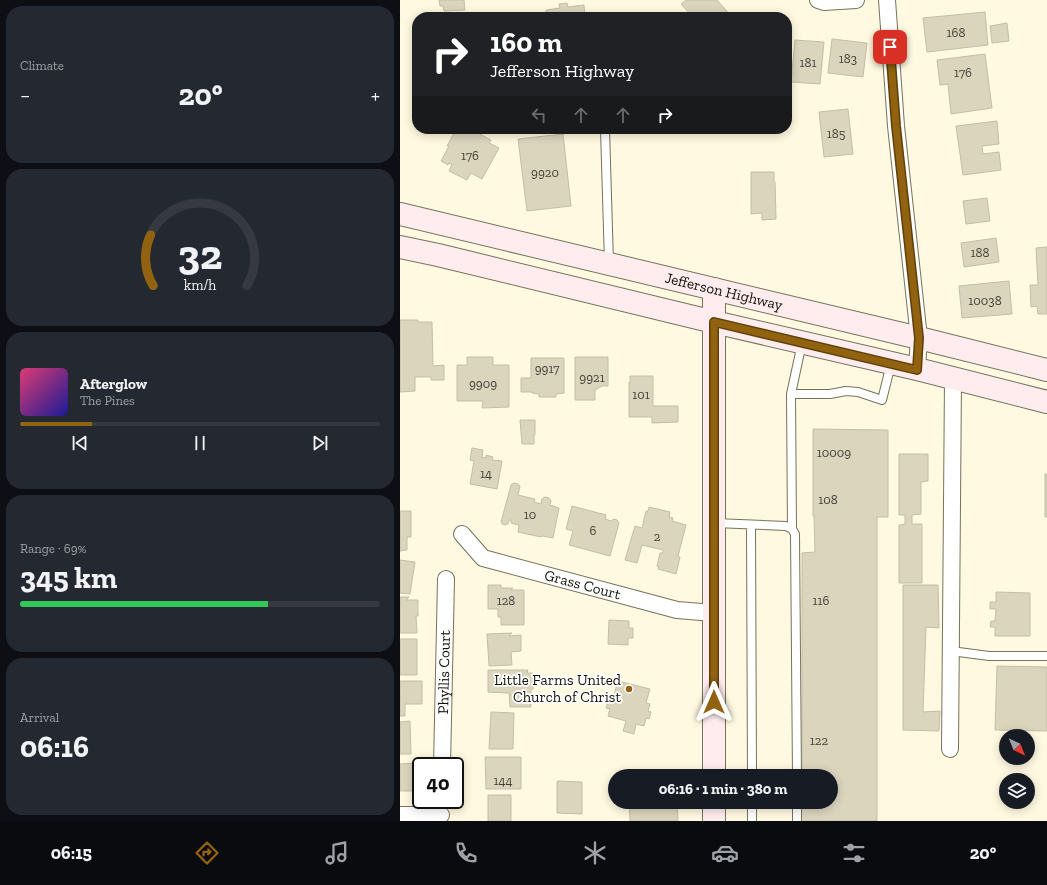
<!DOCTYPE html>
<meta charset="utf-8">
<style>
body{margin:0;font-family:"Zilla Slab",serif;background:#242831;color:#f1f3f6;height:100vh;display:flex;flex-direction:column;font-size:15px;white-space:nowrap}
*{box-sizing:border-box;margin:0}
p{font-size:13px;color:#9ea1a6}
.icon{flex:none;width:22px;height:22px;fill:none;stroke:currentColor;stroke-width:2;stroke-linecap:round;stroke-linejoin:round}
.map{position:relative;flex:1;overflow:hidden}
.details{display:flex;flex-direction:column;gap:6px;padding:6px;background:#0d0f14;width:400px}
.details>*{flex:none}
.guide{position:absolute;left:12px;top:12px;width:380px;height:122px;border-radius:16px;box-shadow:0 2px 10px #0003;background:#202124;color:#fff;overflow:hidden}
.needle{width:26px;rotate:137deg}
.fabs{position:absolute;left:599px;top:729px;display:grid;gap:8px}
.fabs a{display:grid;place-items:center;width:36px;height:36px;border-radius:50%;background:#171b24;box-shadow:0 2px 10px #0003;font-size:20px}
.speed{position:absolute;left:12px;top:757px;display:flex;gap:8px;font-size:20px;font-weight:700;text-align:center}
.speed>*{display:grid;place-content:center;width:52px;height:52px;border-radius:50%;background:#171b24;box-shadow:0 2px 10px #0003;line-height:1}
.speed .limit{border:2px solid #111;border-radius:6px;background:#fff;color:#111}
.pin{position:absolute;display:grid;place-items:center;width:34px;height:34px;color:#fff;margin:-17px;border-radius:8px;box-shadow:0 2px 6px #0006}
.me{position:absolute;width:44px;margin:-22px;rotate:0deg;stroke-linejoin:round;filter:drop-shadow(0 0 3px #0008)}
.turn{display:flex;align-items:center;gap:14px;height:84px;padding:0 12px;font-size:18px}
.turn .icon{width:52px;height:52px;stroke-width:2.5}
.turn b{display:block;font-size:28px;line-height:34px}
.lanes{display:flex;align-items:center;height:38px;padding:0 12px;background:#0003;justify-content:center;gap:20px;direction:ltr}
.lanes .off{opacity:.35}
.big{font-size:30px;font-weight:700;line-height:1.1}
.details .tile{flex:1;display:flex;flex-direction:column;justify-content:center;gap:6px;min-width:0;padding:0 14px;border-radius:16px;background:#242831}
.details .dial{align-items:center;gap:0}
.dial svg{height:104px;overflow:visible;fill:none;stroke:#363941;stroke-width:7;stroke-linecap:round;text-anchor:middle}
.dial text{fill:#f1f3f6;stroke:none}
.song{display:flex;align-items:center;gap:12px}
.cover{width:48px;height:48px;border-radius:6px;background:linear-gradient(135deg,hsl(340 70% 55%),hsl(240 70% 35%))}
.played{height:4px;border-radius:2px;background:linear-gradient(90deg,#91620f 20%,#363941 20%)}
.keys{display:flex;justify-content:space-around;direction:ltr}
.heat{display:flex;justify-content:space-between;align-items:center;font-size:22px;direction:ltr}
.charge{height:6px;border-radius:3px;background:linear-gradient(90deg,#34c759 69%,#363941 0)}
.trip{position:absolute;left:208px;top:769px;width:230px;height:40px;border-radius:20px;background:#171b24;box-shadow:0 2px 10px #0003;font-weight:700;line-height:40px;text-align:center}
.menu{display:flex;height:64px;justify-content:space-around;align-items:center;background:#090b0e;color:#9ea1a6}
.menu .icon{width:28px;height:28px}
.menu .active{color:#91620f}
.menu b{font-size:18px;color:#f1f3f6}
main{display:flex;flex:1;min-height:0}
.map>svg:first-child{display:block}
</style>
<main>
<section class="details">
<div class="tile"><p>Climate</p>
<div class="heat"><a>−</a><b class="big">20°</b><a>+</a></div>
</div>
<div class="tile dial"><svg viewBox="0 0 100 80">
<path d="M14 69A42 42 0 1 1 86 69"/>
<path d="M14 69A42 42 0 0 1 12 30" stroke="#91620f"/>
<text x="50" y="56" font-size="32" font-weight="700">32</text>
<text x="50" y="72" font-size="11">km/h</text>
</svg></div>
<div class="tile">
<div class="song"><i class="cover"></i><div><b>Afterglow</b><p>The Pines</p></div></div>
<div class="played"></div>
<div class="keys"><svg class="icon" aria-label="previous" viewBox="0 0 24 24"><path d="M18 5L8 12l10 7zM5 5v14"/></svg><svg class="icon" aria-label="pause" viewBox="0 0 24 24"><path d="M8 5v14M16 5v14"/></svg><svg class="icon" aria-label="next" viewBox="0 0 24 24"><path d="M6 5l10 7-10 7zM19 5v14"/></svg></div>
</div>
<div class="tile"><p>Range · 69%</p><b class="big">345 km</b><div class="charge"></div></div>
<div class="tile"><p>Arrival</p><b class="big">06:16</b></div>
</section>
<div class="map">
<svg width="647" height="821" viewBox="0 0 647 821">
<rect width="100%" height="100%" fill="#fff9e1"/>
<path fill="#dbd5be" stroke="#c4bea7" d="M39 0H64L65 10 44 11 43 6H40Z
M286 0H317L332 17H293L281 4Z
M167 3 168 7 184 5 185 17H147L146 10 160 8 159 4Z
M585 12 588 45 527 52 523 18Z
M607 23 609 41 592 43 590 26Z
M432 39 467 43 463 77 428 73Z
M395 40 424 42 420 84 391 82Z
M585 54 592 108 551 114 548 84 540 85 537 60Z
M448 109 453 154 424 157 419 112Z
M597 121 599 144 582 146 583 154 599 152 601 170 563 175 556 126Z
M56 129H62L66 131 67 129H70L91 140 89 143 99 148 82 179 71 173 67 180 49 171 52 164 49 163 48 165 41 161 49 146H47Z
M163 134 171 206 127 211 118 139Z
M351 172H374V181L375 182 376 219 362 220V213L351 214Z
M587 198 590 221 566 224 563 201Z
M596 238 599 262 564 267 561 243Z
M647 247V314H638L637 306 631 307 630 285H638L636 248Z
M609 281 612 314 562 318 559 286Z
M0 320H18V322H32L33 366 44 365V380H31V377H15V391L0 392Z
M67 357H93V365H109V407L82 408 83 401H57V365H67Z
M175 357H208V386H202L195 390V400H175Z
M131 358H164V393L156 394V397H139V394L132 393V392H121V378H131Z
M230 376H253V406H278V422L252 423V417H229V382L230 383Z
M120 420H135V435H134V444H122Z
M413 429 488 430V517H477V821H401L402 802H431V776H402V553L415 552 414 516H413Z
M72 448 83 450 82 457 86 458V455L93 457 92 460 102 461 97 489 70 484 74 461 70 460Z
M499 454H528V481L521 482V514L512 515V524H522V583H499V525L505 524V515H499Z
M645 474H647V517H645Z
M114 483 118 484 120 486 118 495 135 499 134 502 141 504 142 499 145 497 149 498 151 501 150 505 159 508 153 538 142 536 141 537 118 532 119 525 111 523V520H109L108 524H107L106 525 102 524V522H101L111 485Z
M172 506 206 515 205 519 211 521 214 519 217 520 219 523 210 556 169 545 173 531 166 529Z
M249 507 270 512 269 517 273 518 272 521 286 525 278 556 280 557 276 574 258 569 259 567 257 566 260 553H263V550L242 545 237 563 225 560 235 526 242 528 246 511H248Z
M0 511H11V537H7V550L0 551Z
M0 560 15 562 10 594 0 593Z
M88 585H101V588H113L111 590H124V625H101V617H98V609H88Z
M503 585H538L539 628 526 627 523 712 540 711 539 731 503 730Z
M596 592 630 593V636H595V627H590L591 621H595L596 609H590V602H596Z
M0 597H9L6 600H18V616H16L17 633H0Z
M209 620 229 621V628H233V638H228V645L208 644Z
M112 633 109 636 121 635V651L111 652 112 665 89 666 87 634Z
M0 639H17V675H0Z
M597 666 647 667V731L595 730Z
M88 670H128L127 673H133V689H131V707H110L109 693 88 692Z
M0 681H22V704H5V716H0Z
M218 681 250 689 246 703 250 704 248 711 251 712 249 719 246 718 244 726 236 724 234 734 223 731 226 721 208 716 210 709 206 708 210 694 214 695Z
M91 712 114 713 113 749H89Z
M10 721 11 754H0V722Z
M85 757H121V789H86Z
M17 763V770H21V778H18V791H0V764Z
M157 781 182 782V814L157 813Z
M88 795H111V821H88Z
M229 802H277L278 821H230Z"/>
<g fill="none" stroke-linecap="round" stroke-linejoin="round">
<defs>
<path id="lane" d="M205 129 209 263
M391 394H430L446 391 458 392 482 400 491 364
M315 523 386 526 392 529 395 534 397 776
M351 525 352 776
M392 529 391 394 402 343
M551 651 589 656H647
M352 802V821
M397 802V821"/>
<g id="street">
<path d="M418 0 424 2 456 0"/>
<path d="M487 0 496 126 519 338 517 369"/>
<path id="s1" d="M62 534 83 558 277 610 314 613"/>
<path d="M550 749 553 379"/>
<path id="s2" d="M42 766 46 579"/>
<path d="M0 815H41"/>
</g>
<g id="secondary">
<path id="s3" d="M0 214 519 338 647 370"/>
<path d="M0 247 38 255 314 322 517 369 647 402"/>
<path d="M314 289V776"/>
<path d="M314 802V821"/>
</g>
</defs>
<use href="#lane" stroke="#77725d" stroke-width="10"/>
<use href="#street" stroke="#77725d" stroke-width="18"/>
<use href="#secondary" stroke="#77725d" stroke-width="24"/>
<use href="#lane" stroke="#fff" stroke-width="8"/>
<use href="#street" stroke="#fff" stroke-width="16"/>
<use href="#secondary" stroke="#ffecee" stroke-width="22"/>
</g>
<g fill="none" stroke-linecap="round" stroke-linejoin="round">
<defs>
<path id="route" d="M314 702V322L517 370 519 338 496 126 490 47"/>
</defs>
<use href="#route" stroke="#5e400a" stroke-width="10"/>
<use href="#route" stroke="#91620f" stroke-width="7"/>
</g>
<circle fill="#91620f" stroke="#fff" stroke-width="1.5" cx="229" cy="689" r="4"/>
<g text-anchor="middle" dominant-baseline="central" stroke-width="3.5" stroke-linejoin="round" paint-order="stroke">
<g font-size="13" fill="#444136">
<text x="556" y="32">168</text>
<text x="448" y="58">183</text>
<text x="408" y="62">181</text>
<text x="563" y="72">176</text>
<text x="436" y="133">185</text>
<text x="70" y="155">176</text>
<text x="145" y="172">9920</text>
<text x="580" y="252">188</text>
<text x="585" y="300">10038</text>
<text x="147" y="368">9917</text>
<text x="192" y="377">9921</text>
<text x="83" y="383">9909</text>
<text x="241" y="394">101</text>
<text x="434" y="452">10009</text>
<text x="86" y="473">14</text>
<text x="428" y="499">108</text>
<text x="130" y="514">10</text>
<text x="193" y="530">6</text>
<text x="257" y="536">2</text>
<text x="106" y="600">128</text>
<text x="421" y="600">116</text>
<text x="419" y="740">122</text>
<text x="103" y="780">144</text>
</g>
<g font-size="15" fill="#121008" stroke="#fff">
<text stroke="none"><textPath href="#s3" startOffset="333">Jefferson Highway</textPath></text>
<text stroke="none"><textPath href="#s1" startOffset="135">Grass Court</textPath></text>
<text stroke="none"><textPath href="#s2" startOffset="94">Phyllis Court</textPath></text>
</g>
<g font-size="15" fill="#121008" stroke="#fff" text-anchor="end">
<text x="221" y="680">Little Farms United<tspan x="221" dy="17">Church of Christ</tspan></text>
</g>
</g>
</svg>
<div class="fabs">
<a><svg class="needle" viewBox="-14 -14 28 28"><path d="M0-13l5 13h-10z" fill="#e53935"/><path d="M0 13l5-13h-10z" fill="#9ea1a6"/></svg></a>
<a><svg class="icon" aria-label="layers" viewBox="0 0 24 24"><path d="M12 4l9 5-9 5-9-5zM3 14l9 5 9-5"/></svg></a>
</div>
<div class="speed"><div class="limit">40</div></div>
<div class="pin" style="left:490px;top:47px;background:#d93025"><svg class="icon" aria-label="arrive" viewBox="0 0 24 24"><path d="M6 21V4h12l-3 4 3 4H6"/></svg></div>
<svg class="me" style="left:314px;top:702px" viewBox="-20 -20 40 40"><path d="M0-17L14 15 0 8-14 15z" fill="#91620f" stroke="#fff" stroke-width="4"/></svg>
<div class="trip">06:16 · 1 min · 380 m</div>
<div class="guide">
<div class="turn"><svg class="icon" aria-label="right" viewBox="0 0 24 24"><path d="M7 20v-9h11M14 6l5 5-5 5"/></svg><div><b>160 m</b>Jefferson Highway</div></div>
<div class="lanes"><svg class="icon off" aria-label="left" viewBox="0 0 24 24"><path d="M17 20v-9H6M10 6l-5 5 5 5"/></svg><svg class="icon off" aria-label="ahead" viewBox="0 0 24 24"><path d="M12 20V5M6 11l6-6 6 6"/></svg><svg class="icon off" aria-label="ahead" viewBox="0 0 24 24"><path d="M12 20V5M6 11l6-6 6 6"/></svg><svg class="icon" aria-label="right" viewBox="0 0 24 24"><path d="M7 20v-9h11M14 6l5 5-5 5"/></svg></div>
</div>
</div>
</main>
<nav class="menu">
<b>06:15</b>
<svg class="icon active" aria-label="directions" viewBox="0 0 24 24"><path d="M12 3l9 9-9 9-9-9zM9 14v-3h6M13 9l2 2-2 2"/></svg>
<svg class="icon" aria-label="music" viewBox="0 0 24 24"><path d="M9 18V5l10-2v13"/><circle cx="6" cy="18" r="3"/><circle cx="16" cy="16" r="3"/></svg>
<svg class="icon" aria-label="phone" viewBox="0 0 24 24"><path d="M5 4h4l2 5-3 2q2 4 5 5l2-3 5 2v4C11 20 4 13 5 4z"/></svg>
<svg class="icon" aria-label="climate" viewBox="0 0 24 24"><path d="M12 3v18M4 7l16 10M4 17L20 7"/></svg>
<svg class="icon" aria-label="car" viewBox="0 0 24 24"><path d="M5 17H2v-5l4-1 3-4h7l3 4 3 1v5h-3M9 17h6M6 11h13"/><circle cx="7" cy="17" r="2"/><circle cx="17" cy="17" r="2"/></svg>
<svg class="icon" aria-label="filters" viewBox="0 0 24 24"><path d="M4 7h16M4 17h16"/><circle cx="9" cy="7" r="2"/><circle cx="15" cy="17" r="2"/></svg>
<b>20°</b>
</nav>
